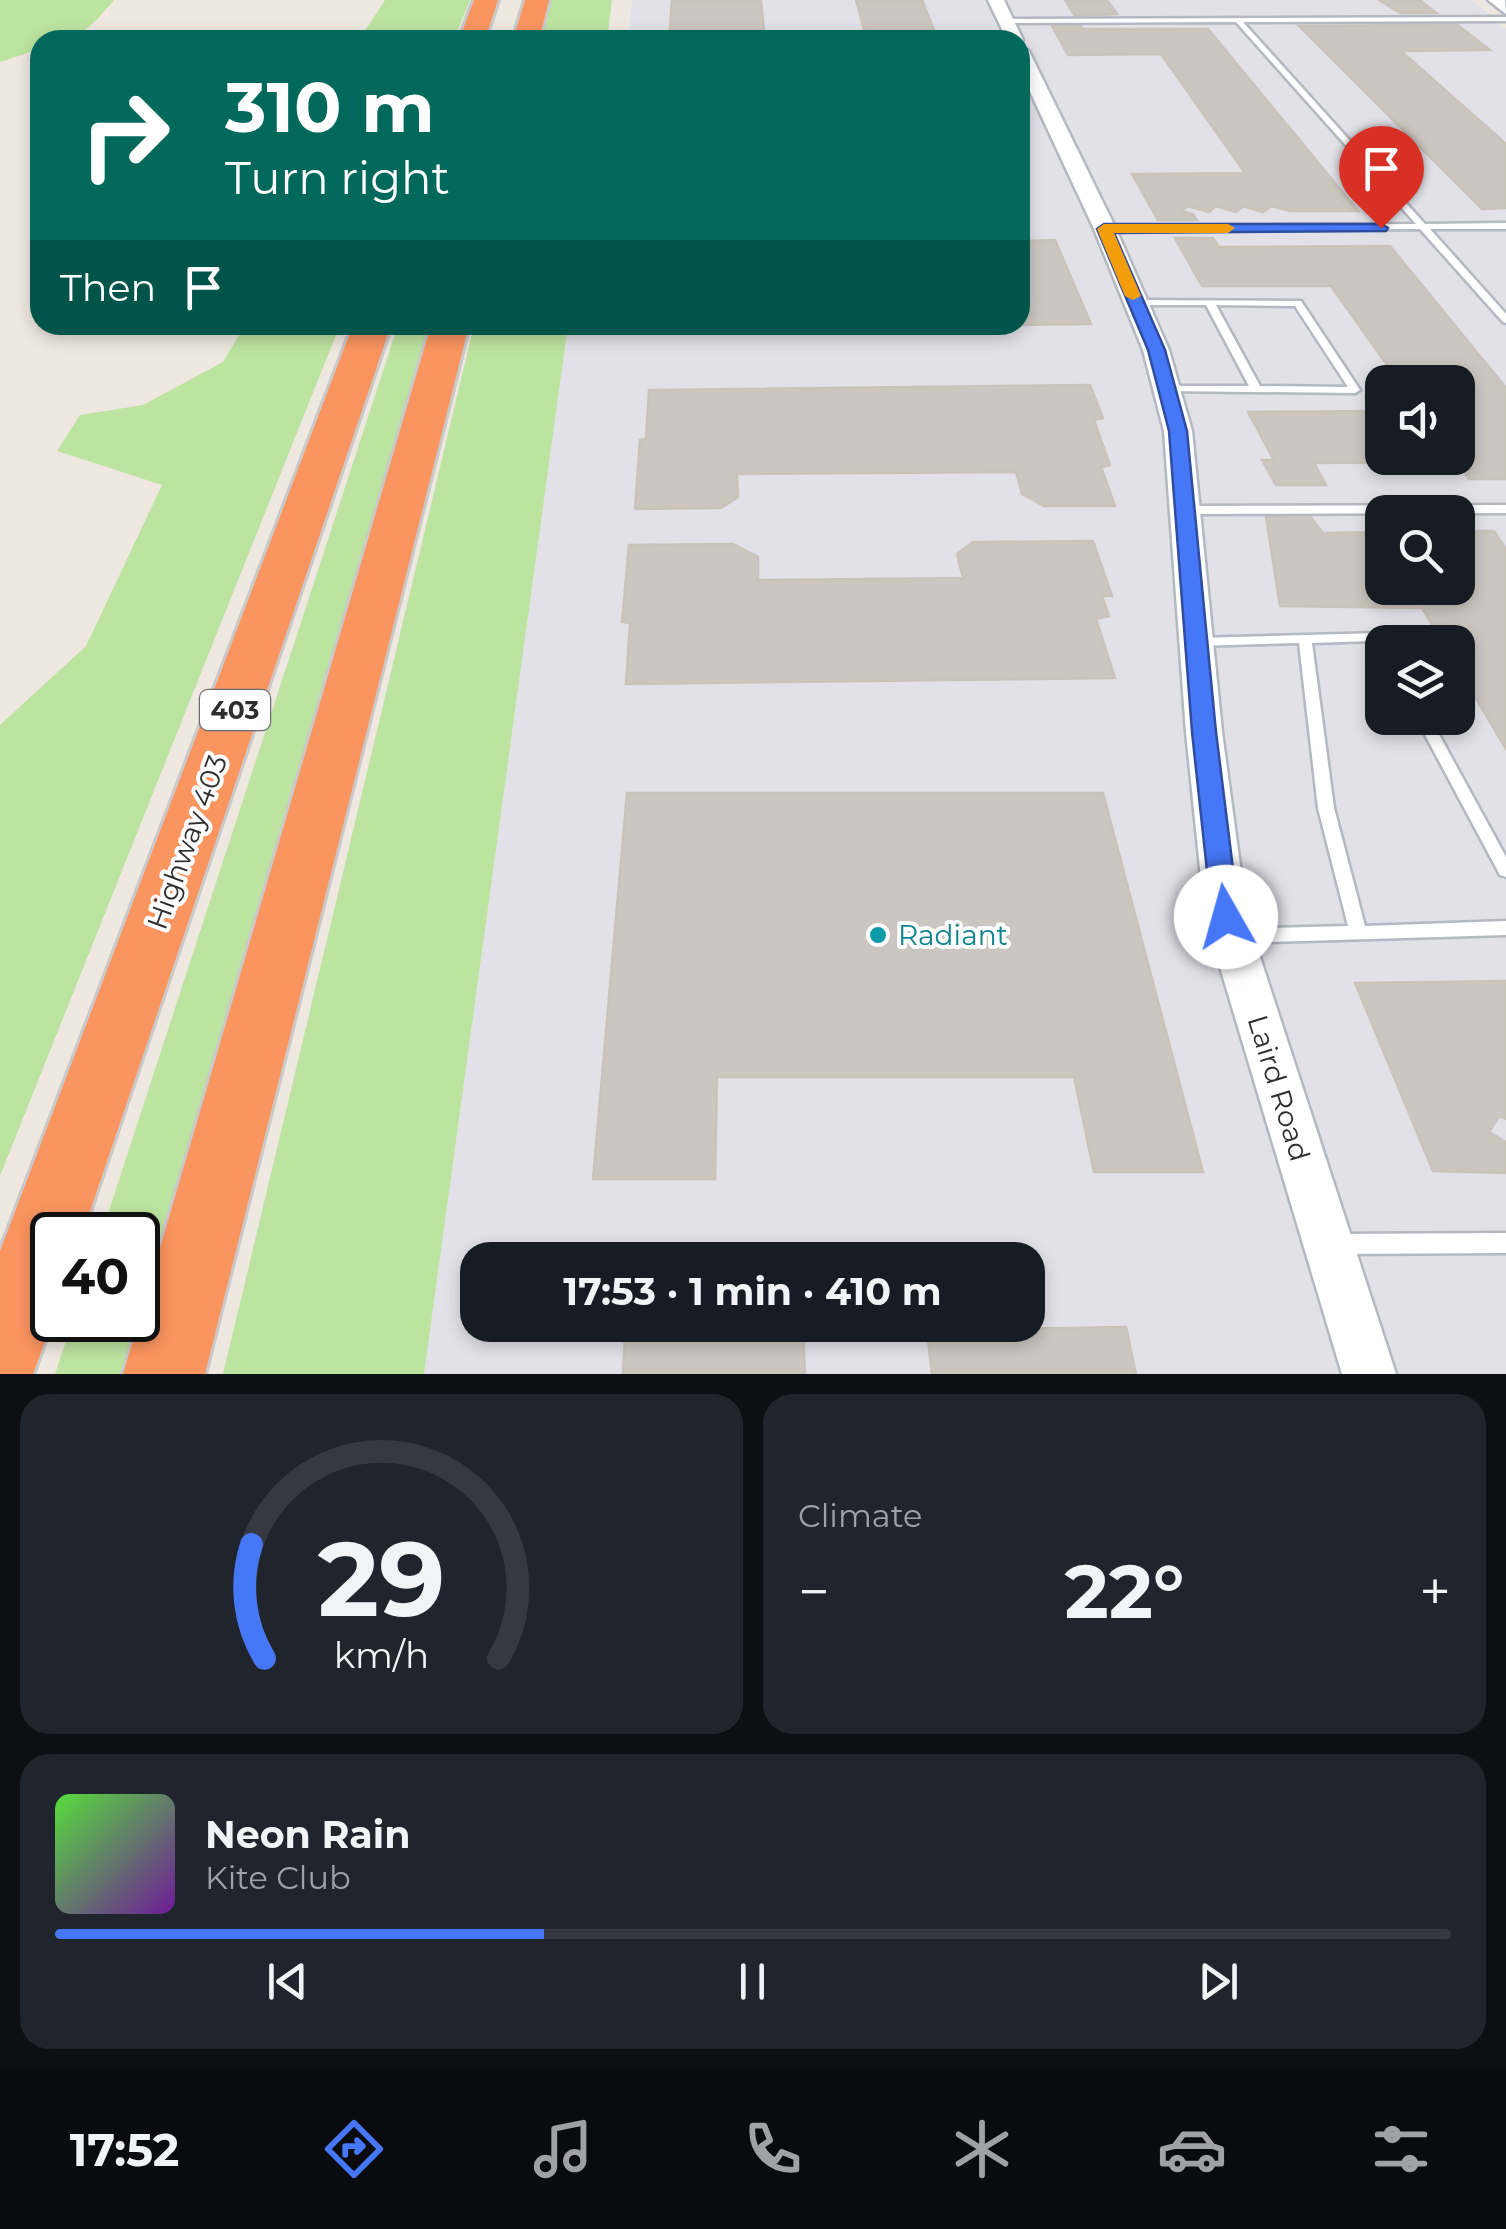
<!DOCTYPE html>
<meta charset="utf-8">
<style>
body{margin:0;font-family:Montserrat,sans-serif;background:#20242c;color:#f1f3f6;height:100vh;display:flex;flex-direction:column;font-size:38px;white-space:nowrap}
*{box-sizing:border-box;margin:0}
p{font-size:32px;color:#9ea1a6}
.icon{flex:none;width:55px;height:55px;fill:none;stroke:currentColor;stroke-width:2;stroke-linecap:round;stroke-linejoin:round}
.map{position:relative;height:1374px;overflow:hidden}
.drawer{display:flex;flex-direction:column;gap:20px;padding:20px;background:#0d0f14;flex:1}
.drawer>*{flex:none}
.guide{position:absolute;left:30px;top:30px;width:1000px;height:305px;border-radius:30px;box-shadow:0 5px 15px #0003;background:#00695c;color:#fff;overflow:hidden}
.controls{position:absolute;left:1365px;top:365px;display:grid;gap:20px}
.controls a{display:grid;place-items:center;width:110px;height:110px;border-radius:20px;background:#171b24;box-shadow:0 5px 15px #0003;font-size:50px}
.speed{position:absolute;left:30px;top:1212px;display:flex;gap:20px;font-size:50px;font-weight:700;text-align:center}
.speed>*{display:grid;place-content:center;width:130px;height:130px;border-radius:50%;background:#171b24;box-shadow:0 5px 15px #0003;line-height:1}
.speed .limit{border:5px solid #111;border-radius:15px;background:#fff;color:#111}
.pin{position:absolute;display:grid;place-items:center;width:85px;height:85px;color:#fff;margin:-102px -42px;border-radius:50% 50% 50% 0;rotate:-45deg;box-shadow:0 0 10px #0007}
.pin .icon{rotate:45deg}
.me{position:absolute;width:110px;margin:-55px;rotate:353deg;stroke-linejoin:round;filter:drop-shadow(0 0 8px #0008)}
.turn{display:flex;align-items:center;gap:35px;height:210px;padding:0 30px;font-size:45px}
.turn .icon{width:130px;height:130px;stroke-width:2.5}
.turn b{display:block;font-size:70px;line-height:85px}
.then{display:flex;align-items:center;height:95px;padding:0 30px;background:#0003;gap:20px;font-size:38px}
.big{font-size:75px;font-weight:700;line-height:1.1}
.drawer .card{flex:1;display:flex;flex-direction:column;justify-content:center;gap:15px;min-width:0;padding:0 35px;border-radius:30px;background:#20242c}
.drawer .dial{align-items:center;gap:0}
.dial svg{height:260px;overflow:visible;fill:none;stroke:#363941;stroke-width:7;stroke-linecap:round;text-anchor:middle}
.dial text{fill:#f1f3f6;stroke:none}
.song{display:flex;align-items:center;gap:30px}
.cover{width:120px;height:120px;border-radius:15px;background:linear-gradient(135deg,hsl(110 70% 55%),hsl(280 70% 35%))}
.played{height:10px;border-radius:5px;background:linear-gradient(90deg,#4677f6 35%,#363941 35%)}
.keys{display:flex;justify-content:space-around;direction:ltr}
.heat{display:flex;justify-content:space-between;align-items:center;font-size:55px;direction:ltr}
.drawer .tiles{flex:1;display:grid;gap:20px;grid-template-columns:1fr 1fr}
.card:last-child{grid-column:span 2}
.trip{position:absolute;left:460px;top:1242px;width:585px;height:100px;border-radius:30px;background:#171b24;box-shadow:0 5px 15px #0003;font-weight:700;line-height:100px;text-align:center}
.tab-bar{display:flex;height:160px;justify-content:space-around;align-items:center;background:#090b0e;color:#9ea1a6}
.tab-bar .icon{width:70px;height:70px}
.tab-bar .on{color:#4677f6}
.tab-bar b{font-size:45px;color:#f1f3f6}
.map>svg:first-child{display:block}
</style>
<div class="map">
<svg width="1506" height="1374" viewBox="0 0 1506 1374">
<rect width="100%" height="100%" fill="#efe8e1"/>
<path fill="#e2e1e8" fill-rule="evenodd" d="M632 0H1472L1506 29V1374H424L568 325H1020V40H628ZM1382 382H1458V458H1382ZM1382 512H1458V588H1382ZM1382 642H1458V718H1382ZM478 1260H1028V1325H478Z"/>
<path fill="#bde3a0" d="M0 0H114C88 30 82 40 40 40V49L0 62Z
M385 0H470L454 40H359Z
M552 0H612L607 40H542Z
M245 325H340L0 1176V725L86 646 162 485 57 451 80 415 143 405 223 362Z
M398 325H433L132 1374H55L73 1320H138V1235H101Z
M474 325H568L424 1374H223Z"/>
<path fill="#cbc6bf" stroke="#cac3ba" stroke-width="2.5" d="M672 0H761L765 40H669Z
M856 0H922L938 40H867Z
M1065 0H1107L1117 14 1075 16Z
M1379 0H1420L1436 13H1400Z
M1426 20H1451L1490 50 1401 51 1506 144V208L1482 209 1299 26 1432 25Z
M1051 24H1080L1083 29H1208L1358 211H1290L1271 206 1263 212 1243 206 1236 212 1216 206 1209 212 1188 206 1181 211 1193 214 1197 220H1158L1132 174 1245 173 1161 54 1068 55Z
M1175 238H1213L1219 247 1390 246 1506 388V479H1469L1457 462 1314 463 1326 485H1276L1262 460H1274L1248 412 1382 411V458H1458V382H1399L1331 286H1202Z
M1055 240 1091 324 1020 325V241Z
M644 325H972L644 328Z
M1090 385 1103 418 1094 420 1110 465 1101 467 1115 506H1044L1022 494 1016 472 737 474 738 497 721 508 635 509 640 440 646 439 649 390Z
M1309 515 1323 533 1382 532V588H1458V531H1494L1506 549V749L1458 668V642H1443L1422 608 1280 606 1266 517Z
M1093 541 1112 596H1102L1109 616 1096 619 1115 678 626 684 630 623 622 622 629 545 733 544 758 557V580L963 578 957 554 973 542Z
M627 793H1103L1203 1172H1094L1074 1077H717L715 1179H593Z
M1506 981V1119L1499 1116 1489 1132 1506 1142V1173L1433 1171 1355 983Z
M1126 1327 1136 1374H932L927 1330Z
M803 1332 805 1374H623L625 1335Z"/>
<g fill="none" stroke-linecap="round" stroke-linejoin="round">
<defs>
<path id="service" d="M1506 17V21L1243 22 1425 224 1506 223V229H1430L1506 314V323L1503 322 1420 229 1102 231V227L1105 226 1416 224 1236 22 1006 23 1003 21 1006 19Z
M1133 300 1301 301 1360 390 1355 393 1163 391V387L1167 386H1249L1206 305H1136L1133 304ZM1216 305 1295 306 1348 387 1260 386Z
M1506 505V513L1186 514 1180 510 1186 506Z
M1379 633 1384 634 1388 642H1382V648L1377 647 1374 641 1312 643 1334 808 1365 926 1506 921V935L1237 943 1231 941 1229 936 1231 931 1237 929 1348 926 1318 808 1299 643 1197 646 1190 642 1197 638Z
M1416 718H1430L1506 857V877L1500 875Z
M1506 1233V1253L1337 1254 1330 1251 1327 1244 1330 1237 1337 1234Z"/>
<path id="tertiary" d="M988 0H1004L1023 40 1021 44 1020 40H1007Z
M1488 0H1505L1506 14Z
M1020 46 1029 51 1116 229 1169 350 1192 431 1222 732 1247 917 1396 1374H1342L1205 917 1186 732 1164 431 1143 350 1094 229 1020 70Z"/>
<path id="motorway" d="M474 0H498L485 40H459Z
M525 0H549L539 40H513Z
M353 325H391L82 1235H52L53 1320 33 1374H0V1251Z
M431 325H469L205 1374H123Z"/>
</defs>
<use href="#service" stroke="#b4b8c0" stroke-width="5"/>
<use href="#tertiary" stroke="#b4b8c0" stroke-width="5"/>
<use href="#motorway" stroke="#c9c9c9" stroke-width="6"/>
<use href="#service" fill="#fff" fill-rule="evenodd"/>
<use href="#tertiary" fill="#fff" fill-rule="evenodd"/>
<use href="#motorway" fill="#fb9560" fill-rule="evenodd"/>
</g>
<path fill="#4677f6" stroke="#2e4da0" stroke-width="2.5" d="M1381 224 1388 228 1386 231 1114 233 1165 350 1187 431 1216 732 1239 917 1235 925 1226 928 1216 925 1212 917 1192 732 1169 431 1148 350 1097 229 1104 224Z"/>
<path fill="#f59e0b" d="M1104 224H1228L1235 228 1228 233H1114L1141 296 1133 300 1125 296 1097 229Z"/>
<circle fill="#0f9aa8" stroke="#fff" stroke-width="4" cx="878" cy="935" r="10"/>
<g text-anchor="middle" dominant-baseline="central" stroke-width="8" stroke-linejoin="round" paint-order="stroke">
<rect fill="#fff" stroke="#6d6d6d" stroke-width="2.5" x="200" y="690" width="70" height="40" rx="8"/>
<g font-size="25" font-weight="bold" fill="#2e2e2e">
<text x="235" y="710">403</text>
</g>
<g font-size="28" fill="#2e2e2e" stroke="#fff">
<text transform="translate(187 842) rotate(-70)">Highway 403</text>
<text transform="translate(1279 1088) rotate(73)">Laird Road</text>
</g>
<g font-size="28" fill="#0d838f" stroke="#fff" text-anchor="start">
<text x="898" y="935">Radiant</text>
</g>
</g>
</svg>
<div class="controls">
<a><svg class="icon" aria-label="sound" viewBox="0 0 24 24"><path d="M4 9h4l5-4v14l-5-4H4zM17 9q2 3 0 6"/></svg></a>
<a><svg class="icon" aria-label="search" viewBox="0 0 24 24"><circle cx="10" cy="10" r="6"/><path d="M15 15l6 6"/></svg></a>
<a><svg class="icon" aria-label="layers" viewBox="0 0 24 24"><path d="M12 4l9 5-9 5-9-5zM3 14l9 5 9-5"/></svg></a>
</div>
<div class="speed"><div class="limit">40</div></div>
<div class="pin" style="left:1381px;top:228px;background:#d93025"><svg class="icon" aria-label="arrive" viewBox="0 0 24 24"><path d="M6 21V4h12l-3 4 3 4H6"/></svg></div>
<svg class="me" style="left:1226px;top:917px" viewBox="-20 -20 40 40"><circle r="19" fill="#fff"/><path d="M0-13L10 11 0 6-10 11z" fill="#4677f6"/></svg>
<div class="trip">17:53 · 1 min · 410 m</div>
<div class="guide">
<div class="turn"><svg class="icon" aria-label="right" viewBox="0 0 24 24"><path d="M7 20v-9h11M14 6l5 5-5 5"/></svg><div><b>310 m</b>Turn right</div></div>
<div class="then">Then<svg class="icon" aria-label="arrive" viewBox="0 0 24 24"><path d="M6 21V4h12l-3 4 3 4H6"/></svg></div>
</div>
</div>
<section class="drawer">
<div class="tiles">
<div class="card dial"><svg viewBox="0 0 100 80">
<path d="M14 69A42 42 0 1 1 86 69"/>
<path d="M14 69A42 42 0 0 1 10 34" stroke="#4677f6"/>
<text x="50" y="56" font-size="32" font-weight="700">29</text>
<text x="50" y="72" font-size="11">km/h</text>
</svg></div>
<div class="card"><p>Climate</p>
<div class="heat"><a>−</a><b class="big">22°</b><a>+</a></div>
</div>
<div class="card">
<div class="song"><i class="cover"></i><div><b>Neon Rain</b><p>Kite Club</p></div></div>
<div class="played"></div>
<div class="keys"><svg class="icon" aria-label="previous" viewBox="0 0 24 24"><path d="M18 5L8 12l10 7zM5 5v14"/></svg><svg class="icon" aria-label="pause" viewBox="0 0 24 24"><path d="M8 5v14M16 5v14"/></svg><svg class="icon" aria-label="next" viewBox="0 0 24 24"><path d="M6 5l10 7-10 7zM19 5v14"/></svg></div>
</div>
</div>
</section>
<nav class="tab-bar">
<b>17:52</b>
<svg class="icon on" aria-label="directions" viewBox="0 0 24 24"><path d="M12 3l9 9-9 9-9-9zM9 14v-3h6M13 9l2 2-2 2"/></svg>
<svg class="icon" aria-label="music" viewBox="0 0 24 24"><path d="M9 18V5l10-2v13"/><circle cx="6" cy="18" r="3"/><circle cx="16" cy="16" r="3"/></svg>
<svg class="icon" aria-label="phone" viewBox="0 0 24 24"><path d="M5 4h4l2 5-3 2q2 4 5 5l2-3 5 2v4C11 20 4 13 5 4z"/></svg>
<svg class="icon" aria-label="climate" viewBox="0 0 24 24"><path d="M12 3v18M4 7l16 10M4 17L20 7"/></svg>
<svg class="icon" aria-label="car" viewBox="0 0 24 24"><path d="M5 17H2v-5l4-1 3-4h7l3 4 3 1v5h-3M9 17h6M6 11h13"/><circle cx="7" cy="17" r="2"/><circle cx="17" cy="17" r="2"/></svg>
<svg class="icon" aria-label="filters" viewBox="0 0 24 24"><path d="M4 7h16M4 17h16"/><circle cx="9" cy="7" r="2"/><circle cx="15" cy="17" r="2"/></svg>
</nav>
